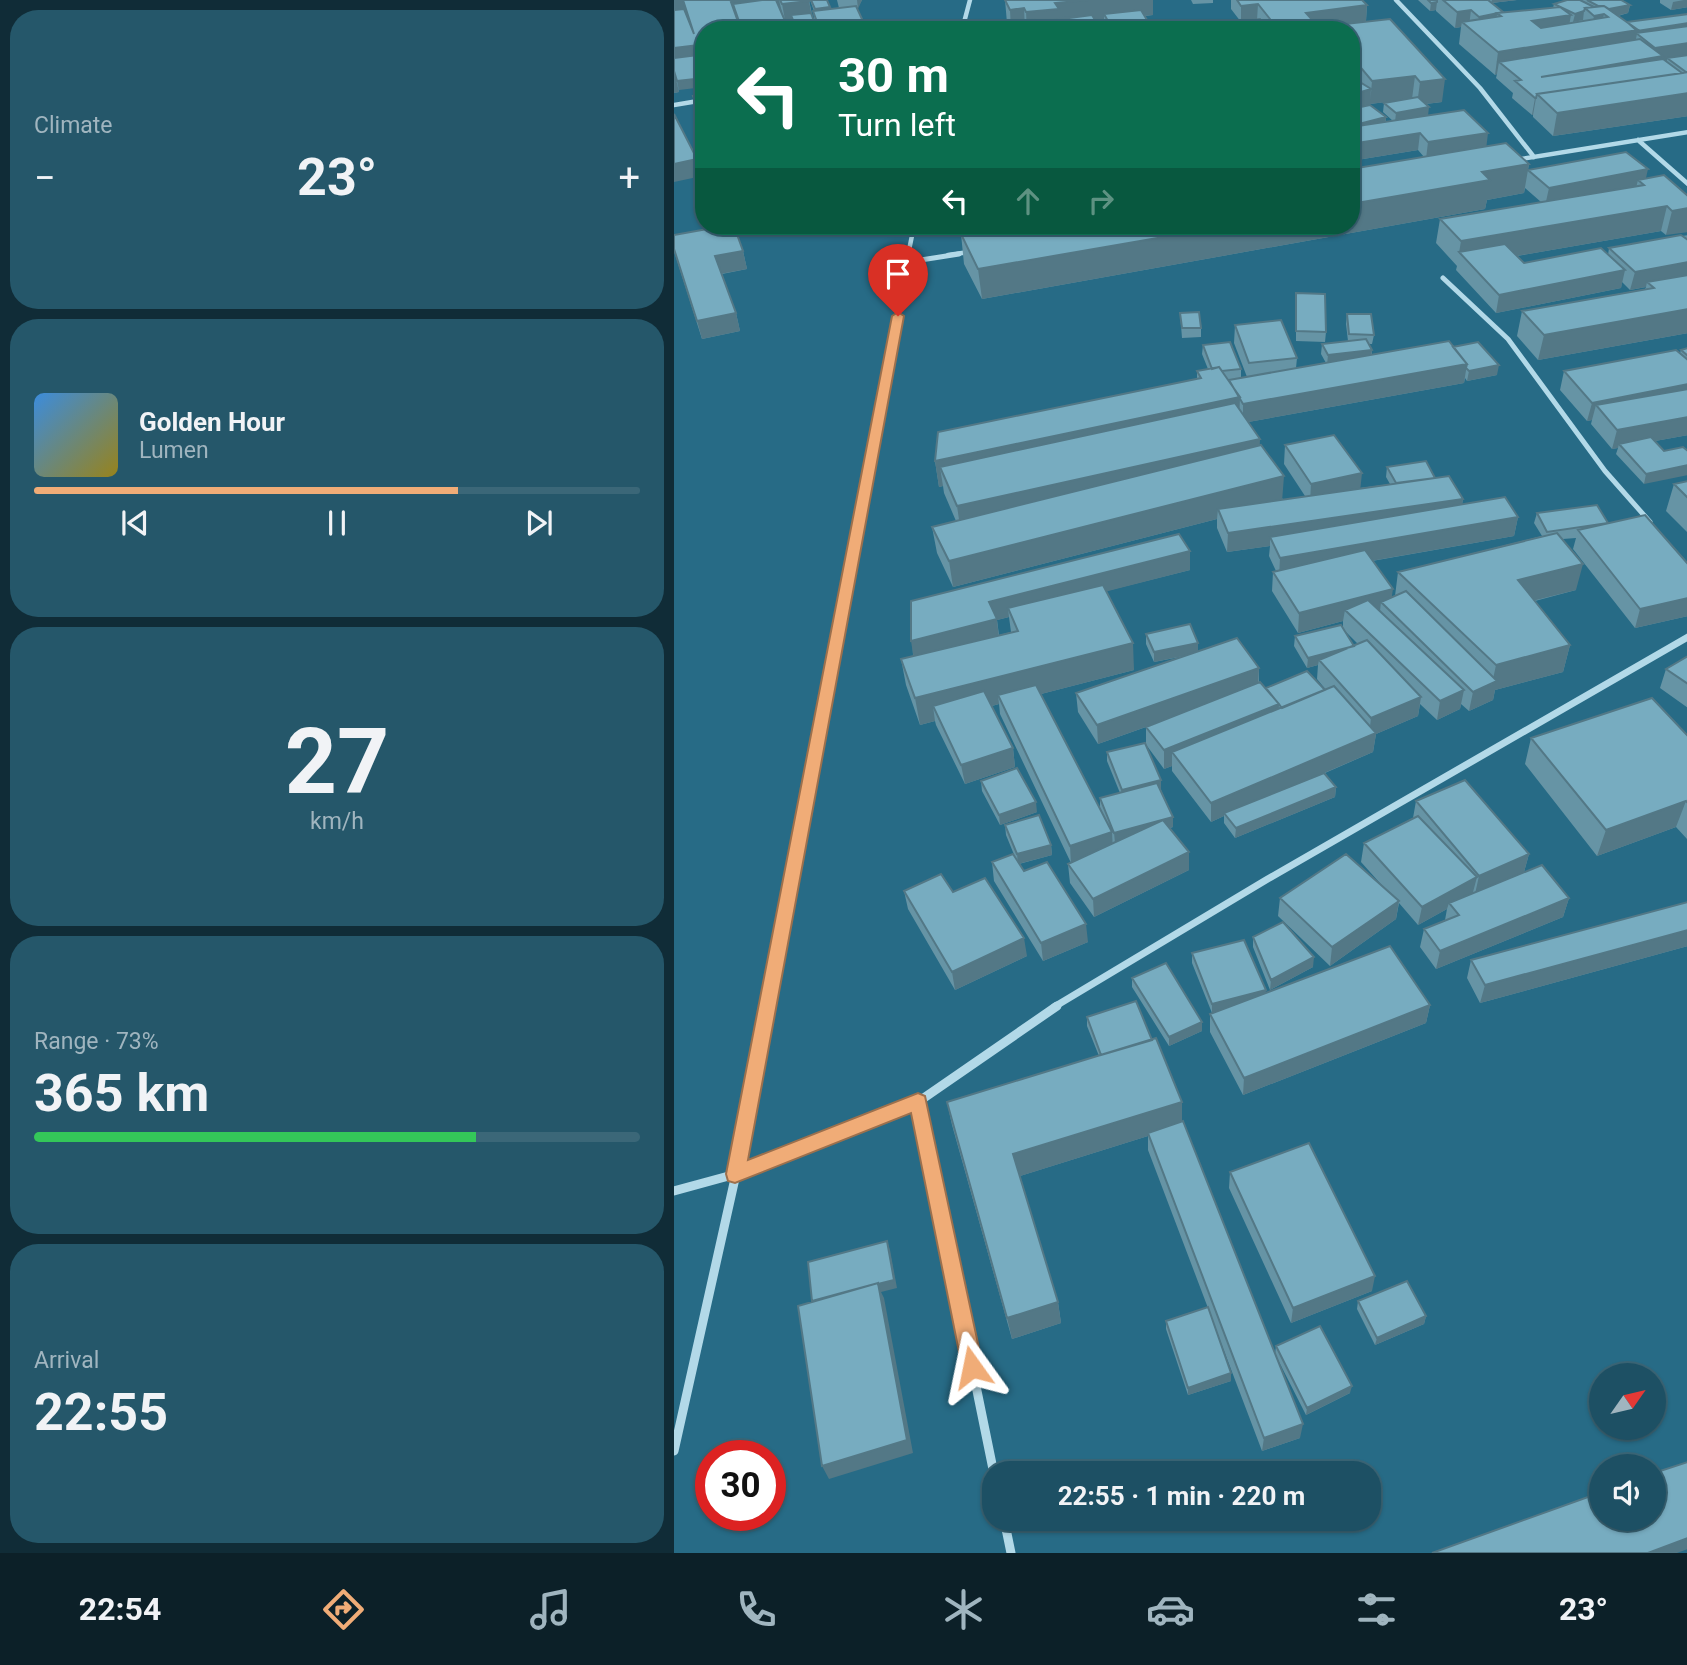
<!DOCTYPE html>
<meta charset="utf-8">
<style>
body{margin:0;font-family:Roboto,sans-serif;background:#25576a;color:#f1f3f6;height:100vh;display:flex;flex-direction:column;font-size:26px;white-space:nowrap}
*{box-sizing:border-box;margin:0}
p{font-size:23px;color:#a0b5bf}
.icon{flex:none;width:38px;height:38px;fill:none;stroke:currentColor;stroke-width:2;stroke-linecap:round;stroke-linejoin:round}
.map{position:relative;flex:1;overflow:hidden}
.side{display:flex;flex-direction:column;gap:10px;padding:10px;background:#102c37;width:674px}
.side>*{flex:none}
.guide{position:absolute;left:21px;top:21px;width:665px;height:214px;border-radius:28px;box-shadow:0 2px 5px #0004,0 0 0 2px #3b6778;background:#0b6e4f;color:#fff;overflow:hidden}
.needle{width:46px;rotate:56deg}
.fabs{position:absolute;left:915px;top:1363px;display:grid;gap:14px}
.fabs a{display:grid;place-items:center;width:77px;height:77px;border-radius:50%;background:#1d5064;box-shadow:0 2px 5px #0004,0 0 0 2px #3b6778;font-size:35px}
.speed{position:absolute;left:21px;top:1440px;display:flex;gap:14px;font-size:35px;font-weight:700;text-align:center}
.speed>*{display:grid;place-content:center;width:91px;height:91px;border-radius:50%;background:#1d5064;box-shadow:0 2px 5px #0004,0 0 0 2px #3b6778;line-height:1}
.speed .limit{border:10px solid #d22;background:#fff;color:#111}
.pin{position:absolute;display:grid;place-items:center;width:60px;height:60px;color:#fff;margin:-72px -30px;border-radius:50% 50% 50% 0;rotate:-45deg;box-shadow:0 0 7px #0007}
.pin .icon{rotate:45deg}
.me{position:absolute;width:77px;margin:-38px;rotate:348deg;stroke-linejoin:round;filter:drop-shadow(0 0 5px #0008)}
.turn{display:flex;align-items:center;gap:24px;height:147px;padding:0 28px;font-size:32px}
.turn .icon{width:91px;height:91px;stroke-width:2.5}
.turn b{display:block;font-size:49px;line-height:60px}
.lanes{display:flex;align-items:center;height:66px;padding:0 28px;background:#0003;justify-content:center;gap:35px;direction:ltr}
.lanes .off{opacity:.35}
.big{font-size:52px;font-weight:700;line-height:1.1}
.side .tile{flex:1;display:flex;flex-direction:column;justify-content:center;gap:10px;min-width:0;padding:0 24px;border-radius:28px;background:#25576a}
.side .dial{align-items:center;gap:0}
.dial b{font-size:91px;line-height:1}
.song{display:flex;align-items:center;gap:21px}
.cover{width:84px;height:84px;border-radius:10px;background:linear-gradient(135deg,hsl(210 70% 55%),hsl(50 70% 35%))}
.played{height:7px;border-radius:4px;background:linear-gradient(90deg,#f0ac77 70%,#3b6778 70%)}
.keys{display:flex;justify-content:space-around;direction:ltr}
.heat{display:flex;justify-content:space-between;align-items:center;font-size:38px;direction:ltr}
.charge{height:10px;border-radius:5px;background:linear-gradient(90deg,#34c759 73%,#3b6778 0)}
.trip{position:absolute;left:308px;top:1461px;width:399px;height:70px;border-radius:28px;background:#1d5064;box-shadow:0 2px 5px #0004,0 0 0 2px #3b6778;font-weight:700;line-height:70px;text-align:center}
.menu{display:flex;height:112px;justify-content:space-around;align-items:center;background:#0c2028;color:#a0b5bf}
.menu .icon{width:49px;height:49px}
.menu .selected{color:#f0ac77}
.menu b{font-size:32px;color:#f1f3f6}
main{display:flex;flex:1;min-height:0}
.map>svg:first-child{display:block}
</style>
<main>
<section class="side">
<div class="tile"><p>Climate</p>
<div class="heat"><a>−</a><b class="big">23°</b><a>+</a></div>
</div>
<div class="tile">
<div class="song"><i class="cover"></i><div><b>Golden Hour</b><p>Lumen</p></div></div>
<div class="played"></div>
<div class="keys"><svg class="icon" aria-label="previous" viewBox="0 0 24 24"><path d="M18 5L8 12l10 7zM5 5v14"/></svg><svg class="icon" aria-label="pause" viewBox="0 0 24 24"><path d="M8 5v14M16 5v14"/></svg><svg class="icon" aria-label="next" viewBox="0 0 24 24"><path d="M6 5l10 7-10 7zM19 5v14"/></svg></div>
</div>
<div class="tile dial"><b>27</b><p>km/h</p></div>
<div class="tile"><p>Range · 73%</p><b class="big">365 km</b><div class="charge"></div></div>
<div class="tile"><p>Arrival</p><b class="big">22:55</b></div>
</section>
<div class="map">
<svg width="1014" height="1553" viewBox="0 0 1014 1553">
<rect width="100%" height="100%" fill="#276b86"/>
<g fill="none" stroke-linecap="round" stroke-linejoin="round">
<path stroke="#b2d9e8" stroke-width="4.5" d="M722 0 806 88 860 157
M288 30 296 0
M0 105 30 100
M964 140 1014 184
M841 160 1014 132
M234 255 240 226
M274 255 295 252"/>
<path stroke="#b2d9e8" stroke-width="5" d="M234 262 285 254
M769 278 834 339 931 471 976 522
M173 584 235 254"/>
<path stroke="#b2d9e8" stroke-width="7" d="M93 1007 173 582
M380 1007 592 880 1014 637"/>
<path stroke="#b2d9e8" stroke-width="9" d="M244 1102 320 1474
M0 1191 62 1174 244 1102 383 1006
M0 1451 62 1174 94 1006
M330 1519 337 1553"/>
</g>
<path fill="#6694a5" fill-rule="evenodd" d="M0 0H135L138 14 141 24 139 11H140L136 0H153L157 9 165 8 163 0H188L183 9 193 30H121L118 19 111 20 108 12 115 30H30V69L27 61H26L5 90 3 81 5 92 0 93Z
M331 0H479V15L471 16 479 30H431L430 20 422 21 427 30H322V24L333 23Z
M517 0H539V3L519 4Z
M557 0H688L693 5 692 21 642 27V30H559V22H567L557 9Z
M744 0H843L818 3 829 12 879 8 880 4 893 0H947L956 5 954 13 944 16 953 22 1014 14V116L879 136 859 117V115H858L838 98 839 93 822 78 823 74 821 75 785 44 787 27 781 28 762 11V10L756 11Z
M986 0H1014V7L997 10 986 3Z
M716 19 768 102 752 104 754 115 812 146 855 164 854 170 972 178 1014 196 992 235 987 231 843 256 850 263 934 255 935 248 1014 235V333L864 360 843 336 848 311 971 289 972 287 956 290 948 282 947 288 822 313 782 270 783 266 762 243 766 219 867 202 851 188 850 193 813 200 811 209 308 299 290 264 287 234 332 226 313 228V226H384L386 228 677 226 750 157 744 150 677 161V30H652L653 26ZM726 100 710 103 709 112 719 121 712 122V117L696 105V104Z
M30 94V132L24 119 19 96Z
M137 226H177V228L138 230Z
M0 235 69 251 73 269 48 274 62 313 66 331 28 339 0 251Z
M622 293 652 332 651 342 622 341Z
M506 313 527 328V337L508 338Z
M673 314 700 335 698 344H695L698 350V354L779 347 823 375 793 381 791 378 790 383 574 422 586 446 609 500 631 496 610 464 611 445 686 488 716 484 712 477 713 467 761 478 789 499 788 505 844 517 840 536 698 561 718 597 721 596 724 572 868 536 860 523 863 513 934 523 1014 564V616L961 628 899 549 902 538 889 539 902 590 861 601 896 645 889 672 821 690 819 700 795 711 787 704 786 709 763 720 746 704 744 716 702 734 699 752 651 773 662 787 661 797 561 838 550 823V816L537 822 498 771V766L490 769 473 746 487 790 499 817V827L496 828 515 852V870L420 917 396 883 394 864 397 863 326 714 325 704 318 706 339 748 341 767 291 784 262 725 261 721 246 725 232 685 227 659 239 656 237 601 516 551V570L432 591 460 670 367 694 431 818 426 808V798L446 793 433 761V752L472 745V727L424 744 404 712 402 693 511 656 480 662 472 644V634L524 651 585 668V682L592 688 651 690H652L643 679 644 665 633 668 620 646 621 636 669 627V621L624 633 598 591 599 572 602 571 595 556 596 546 553 552 543 528V519L279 587 263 553 258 527 282 521 270 493 269 486 265 487 261 461 523 379V371L534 369 528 354 529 345 567 369V378L573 377 560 343 561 325 623 358 622 368 652 363 647 354 648 344 674 341 672 324ZM335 617 337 632 325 635 323 620ZM671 631 684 644 680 646Z
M1014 348V435L981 441 990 451 970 484 942 454 944 448 938 449 917 424 918 420 913 421 886 390 890 371 1006 353 1007 350Z
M1014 481V533L992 511 1000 484Z
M1014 656V708L986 688 992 669Z
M1014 736V840L1002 827 923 856 851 764 857 738Z
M307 781 363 812 326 825 308 791Z
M742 801 855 854 850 872 895 898 889 917 762 969 746 947 750 929 771 920 773 909 744 925 725 903 722 919 656 966 604 916 606 898 713 891 687 862 690 843 739 818Z
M331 825 377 845 378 855 345 864 350 871 414 942 369 961 320 881 318 862 341 857 332 835Z
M230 891 353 956 281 990 234 909Z
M1014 902V946L806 1003 793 978 797 960Z
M579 937 639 967 596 990 579 947Z
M518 953 592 993 756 1005 752 1023 569 1095 536 1032V1014L538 1013 518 963Z
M458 978 528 1031 495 1046 458 987Z
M413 1017 508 1121 626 1438 588 1451 541 1327 557 1373V1381L514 1395 492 1329V1321L534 1308 474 1150V1136L346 1176 384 1302 387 1323 338 1339 278 1125 273 1102 425 1056 413 1026Z
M556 1172 698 1291 617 1323 555 1188Z
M684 1301 752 1316 750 1324 701 1345 683 1309Z
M602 1346 676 1393 632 1415 601 1354Z"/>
<path fill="#537886" d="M0 0H9L13 15 0 17Z
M69 0H105L108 12 59 4 62 18 57 2Z
M183 0H188L184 9Z
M341 0H479V15L434 20 430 14V20L387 25 380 20V30H353L352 12 350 8 351 30H337L336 10Z
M818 0H843L817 3Z
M1010 0H1014V7L997 10 999 2Z
M135 1 138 17 117 15 118 19 111 20 108 4Z
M763 2 762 10 756 11 757 3Z
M584 4 583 20 567 22V6Z
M693 5 692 21 642 27V30H604L632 13Z
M956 5 954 13 934 18 930 14 925 36 1014 23V39L963 34 959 52 825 62 823 74 821 75 824 52 916 37 920 16 930 10Z
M156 7 158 15 143 17 141 9Z
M797 10 795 26 788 22 787 27 781 28 783 12Z
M910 11 909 20 899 22 901 14Z
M823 14 821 30 803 33 805 17Z
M897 15 893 37 855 43 858 21Z
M1014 43V59L993 58V62L867 77 979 58 981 48Z
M24 45 27 61 0 65V48Z
M0 75H1L5 92 0 93Z
M741 76 738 99 696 104 698 81Z
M30 78V87L5 90 3 81Z
M771 79 768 102 743 105 746 82Z
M697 89 696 106 677 117V95Z
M1014 93V116L879 136 883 113Z
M861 98H862L859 115H858Z
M755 107 754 116 721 122 722 113Z
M712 117 711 134 677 126Z
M746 133 744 150 677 161V144Z
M814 133 812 150 752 159 754 142Z
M23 159 28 176 0 182V164Z
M855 164 850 193 813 200 811 209 308 299 304 269 553 226H677V204L808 172Z
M974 169 970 187V185L964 180 962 188 871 206 875 188Z
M993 206 987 231 796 264 785 253 787 241Z
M1014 208V232L992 235 998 211Z
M69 251 73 269 46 274 41 256Z
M1014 262V279L973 282 972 287 956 290 961 272Z
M951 270 947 288 822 313 825 295Z
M1014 309V333L864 360 870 335Z
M62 313 66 331 28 339 23 321Z
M698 350 697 360 653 365 654 355Z
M793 364 790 383 569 423V404Z
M825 365 823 375 793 381 795 371Z
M1014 384V402L922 405 918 420 913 421 918 403Z
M566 397 565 423 266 467 269 486 265 487 261 461Z
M1014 417V435L948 447 945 444 944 448 938 449 943 430Z
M586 439 585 465 287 533 283 506Z
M1014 465V475L970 484 972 474Z
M688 473 686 492 636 503 637 484Z
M610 476 608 502 544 509 543 519 279 587 275 561Z
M789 499 786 518 596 537V546L553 552 554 533Z
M844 517 840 536 605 577 606 558Z
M516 551V570L337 616 334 608 335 617 323 620 325 638 240 660 237 641 315 602Z
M909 564 902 590 838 606 844 580Z
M719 589 716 608 707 602 706 611 671 610 669 621 624 633 625 613Z
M1014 598V616L961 628 966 609Z
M459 643 460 670 328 704 324 695 325 704 265 720 259 706 261 721 246 725 241 698Z
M524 643V653L480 662V652Z
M896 645 889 672 821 690 819 700 795 711 799 692 818 684 822 665Z
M680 647 645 660 644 665 633 668 634 658Z
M585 668 584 687 424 744 423 725Z
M790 690 786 709 763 720 766 701Z
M747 697 744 716 702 734 699 752 552 815 550 813V816L537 822V803L695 736 697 718Z
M605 704 604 723 498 752V766L490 769V750Z
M339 748 341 767 291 784 287 765Z
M487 780V790L449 800 448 790Z
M662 787 661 797 561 838 562 828Z
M1012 801 1002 827 923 856 932 830Z
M362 802 363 812 326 825 325 815Z
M499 817V827L441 843 440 833Z
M438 832 439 851 397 864 396 846Z
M377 845 378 855 344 864 343 854Z
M515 852V870L420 917 419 899Z
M855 854 850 872 801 894 805 876Z
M803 877 798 896 775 903 773 909 744 925 748 907Z
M895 898 889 917 762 969 766 951Z
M725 901 722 919 656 966 658 947Z
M412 924 414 942 369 961 367 943Z
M1014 930V946L806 1003 811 985Z
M350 938 353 956 281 990 278 972Z
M640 957 639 967 596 990 597 980Z
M592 990 591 999 538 1014V1004Z
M756 1005 752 1023 569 1095 570 1078Z
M528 1022V1031L495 1046V1037Z
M508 1102V1125L474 1133V1136L343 1177 339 1154Z
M213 1241 216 1250 223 1288 207 1292 210 1298 239 1453 155 1479 148 1466Z
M701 1276 698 1291 617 1323 619 1308Z
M384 1302 387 1323 338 1339 333 1318Z
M752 1316 750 1324 701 1345 703 1338Z
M557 1373V1381L514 1395V1388Z
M678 1386 676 1393 632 1415 633 1408Z
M629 1424 626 1438 588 1451 590 1438Z
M1014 1538V1549L1003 1553H974Z"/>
<path fill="#77acc0" stroke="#537886" stroke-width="2" d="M9 0H71L57 2 67 30H30V65L24 45 0 48V10L10 9 20 34Z
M88 0H102L115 30H68L59 4Z
M106 0H135V1L108 4Z
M137 0H153L156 7 141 9Z
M331 0H414L381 3 385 9 352 12 350 8 336 10Z
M563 0H688L693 5 632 13 642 24 604 29 584 4 567 6Z
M754 0H763V2L757 3Z
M769 0H814L829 12 805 17 797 10 783 12Z
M893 0H906L920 7 911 8 910 11 901 14 880 4Z
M913 0H947L956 5 935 9 930 6H924Z
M182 6 193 30H146L139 11Z
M930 6 964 30 824 52 788 22 827 16 823 13 886 7 897 15 858 21 867 28 934 17 930 14 920 16 911 8Z
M467 10 479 30H439L430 14Z
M137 13 143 30H123L117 15Z
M1014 14V23L963 31 953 22Z
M418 15 427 30H386L380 20Z
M409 16 388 19 387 18Z
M362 19 370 30H325L322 24Z
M586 19 594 30H565L559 22Z
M716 19 771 79 746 82 741 76 698 81 677 56V30H656L653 26Z
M1014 26V43L981 48 962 33Z
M966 39 989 56 867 77 989 59 1008 73 863 94 862 98H861L841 81 847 80 825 62Z
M24 55 30 71V78L3 81 0 71V58Z
M1014 55V72H1012L993 58Z
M1014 72V93L883 113 863 94Z
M681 79 697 89 677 95V80Z
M30 94V121L19 96Z
M744 97 755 107 722 113 710 103Z
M696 105 712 117 677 126V109Z
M790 110 814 133 754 142 746 133 677 144V127Z
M0 114 23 159 0 164Z
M832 143 855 164 808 172 816 180 677 204V169Z
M952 152 974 169 875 188 854 170Z
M990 175 1014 196V208L998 211 993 206 787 241 766 219 970 185 964 180Z
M50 226H60L69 251 41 256 62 313 23 321 0 249V235Z
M335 226H384L386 228 402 226H553L304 269 287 234Z
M1007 235 1014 240V262L961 272 935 248Z
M831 244 850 263 927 248 951 270 825 295 785 252Z
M1014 275V309L870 335 848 311 980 288 973 282Z
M622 293 651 294 652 332 622 331Z
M525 312 527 328H508L506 313Z
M673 314H697L700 335 675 334Z
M607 320 623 358 575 363 561 325Z
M692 339 698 350 654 355 648 344Z
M775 341 793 364 569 404 555 380Z
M556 342 567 369 548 371 545 367 538 369 529 345Z
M804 342 825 365 795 371 792 368 793 364 779 347Z
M1014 348V356L1007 350Z
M1002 350 1014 360V384L918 403 890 371Z
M545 367 566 397 261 461 264 432 527 378 523 371Z
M1014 389V417L943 430 922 405Z
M561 403 586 439 283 506 266 467Z
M660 435 688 473 637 484 611 445Z
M977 437 990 451 1009 447 1014 451V465L972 474 945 444Z
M587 445 610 476 275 561 258 527Z
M752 461 761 478 722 483 713 467Z
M775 476 789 499 554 533 544 509Z
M1014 481V498L1000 484Z
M831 497 844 517 606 558 596 537Z
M923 505 934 523 873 532 863 513Z
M971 515 1014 564V598L966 609 904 530Z
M883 533 909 564 844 580 896 645 822 665 724 572Z
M505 534 516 551 315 602 323 619 237 641V601Z
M691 550 719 589 625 613 599 572Z
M429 585 459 643 241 698 227 659 344 631 334 608Z
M732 591 823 681 799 692 707 602Z
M694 600 790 690 766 701 671 610Z
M516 624 524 643 480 652 472 634Z
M667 625 680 646 634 658 621 636Z
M563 638 585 668 423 725 402 693Z
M693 640 747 697 697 718 645 660Z
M1014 656V684L992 669Z
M633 671 651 690 608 708 592 688Z
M586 682 605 704 490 750 472 727Z
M362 685 438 832 396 846 324 695Z
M660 686 702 733 537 803 498 752Z
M310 691 339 748 287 765 259 706Z
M978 698 1014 736V803L1012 801 932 830 857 738Z
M471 743 487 780 448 790 433 752Z
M343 768 362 802 325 815 307 781Z
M650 773 662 787 562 828 550 813Z
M791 780 855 854 805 876 742 801Z
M483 783 499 817 440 833 426 798Z
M365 815 377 845 343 854 331 825Z
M744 816 803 877 748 907 690 843Z
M489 820 515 852 419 899 394 864Z
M339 854 350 871 373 862 412 924 367 943 318 862Z
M672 854 725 901 658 947 606 898Z
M868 865 895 898 766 951 750 929 785 915 775 903Z
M267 874 279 892 311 878 350 938 278 972 230 891Z
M1014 902V930L811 985 797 960Z
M609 922 640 957 597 980 579 937Z
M570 940 592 990 538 1004 518 953Z
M716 946 756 1005 570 1078 536 1014Z
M492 963 528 1022 495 1037 458 978Z
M462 1001 478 1040 427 1055 413 1017Z
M482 1038 508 1102 339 1154 384 1302 333 1318 273 1102Z
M509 1121 629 1424 590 1438 474 1133Z
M635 1143 701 1276 619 1308 556 1172Z
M213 1241 220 1280 204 1284V1283L138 1301 134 1262Z
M733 1281 752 1316 703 1338 684 1301Z
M204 1283 233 1440 148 1466 124 1306Z
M534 1307 557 1373 514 1388 492 1321Z
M646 1326 678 1386 633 1408 602 1346Z
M1014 1462V1538L974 1553H758L928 1492V1519H980V1473Z"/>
<path fill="#f0ac77" stroke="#9c704d" stroke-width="2" d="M224 312 230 316 74 1160 244 1093 251 1096 309 1367 306 1375 298 1378 291 1375 288 1367 237 1113 61 1183 54 1181 52 1174 218 316Z"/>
</svg>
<div class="fabs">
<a><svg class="needle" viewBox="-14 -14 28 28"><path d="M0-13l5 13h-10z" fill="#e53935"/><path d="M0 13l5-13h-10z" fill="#a0b5bf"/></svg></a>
<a><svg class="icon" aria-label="sound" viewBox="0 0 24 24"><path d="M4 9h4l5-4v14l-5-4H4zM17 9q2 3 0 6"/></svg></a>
</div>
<div class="speed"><div class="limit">30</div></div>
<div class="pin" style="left:224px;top:316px;background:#d93025"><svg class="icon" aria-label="arrive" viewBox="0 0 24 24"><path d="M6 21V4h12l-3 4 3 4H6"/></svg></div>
<svg class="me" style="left:298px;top:1367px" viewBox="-20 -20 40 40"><path d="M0-17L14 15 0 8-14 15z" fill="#f0ac77" stroke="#fff" stroke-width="4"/></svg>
<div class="trip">22:55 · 1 min · 220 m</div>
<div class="guide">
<div class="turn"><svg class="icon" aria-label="left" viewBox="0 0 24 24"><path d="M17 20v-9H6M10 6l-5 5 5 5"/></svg><div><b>30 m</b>Turn left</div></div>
<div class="lanes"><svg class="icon" aria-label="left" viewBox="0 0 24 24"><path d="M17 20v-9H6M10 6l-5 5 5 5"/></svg><svg class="icon off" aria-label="ahead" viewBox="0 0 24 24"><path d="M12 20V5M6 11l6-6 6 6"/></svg><svg class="icon off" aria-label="right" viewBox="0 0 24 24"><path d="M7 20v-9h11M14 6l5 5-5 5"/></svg></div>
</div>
</div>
</main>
<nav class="menu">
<b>22:54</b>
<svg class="icon selected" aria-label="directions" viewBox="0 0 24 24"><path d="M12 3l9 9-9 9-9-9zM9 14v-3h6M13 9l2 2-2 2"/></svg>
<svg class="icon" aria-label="music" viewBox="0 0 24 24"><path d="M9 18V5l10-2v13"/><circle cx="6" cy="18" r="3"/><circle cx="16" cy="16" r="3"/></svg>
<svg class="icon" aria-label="phone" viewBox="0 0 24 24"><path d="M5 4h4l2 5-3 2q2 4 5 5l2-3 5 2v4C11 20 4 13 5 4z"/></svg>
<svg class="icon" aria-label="climate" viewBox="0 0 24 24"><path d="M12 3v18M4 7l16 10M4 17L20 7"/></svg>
<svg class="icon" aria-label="car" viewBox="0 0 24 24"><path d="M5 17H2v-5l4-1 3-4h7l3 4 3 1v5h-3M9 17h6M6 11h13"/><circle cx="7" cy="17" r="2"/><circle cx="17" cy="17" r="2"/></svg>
<svg class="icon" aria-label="filters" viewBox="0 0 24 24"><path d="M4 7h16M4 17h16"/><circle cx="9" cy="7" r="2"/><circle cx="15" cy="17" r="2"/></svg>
<b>23°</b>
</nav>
